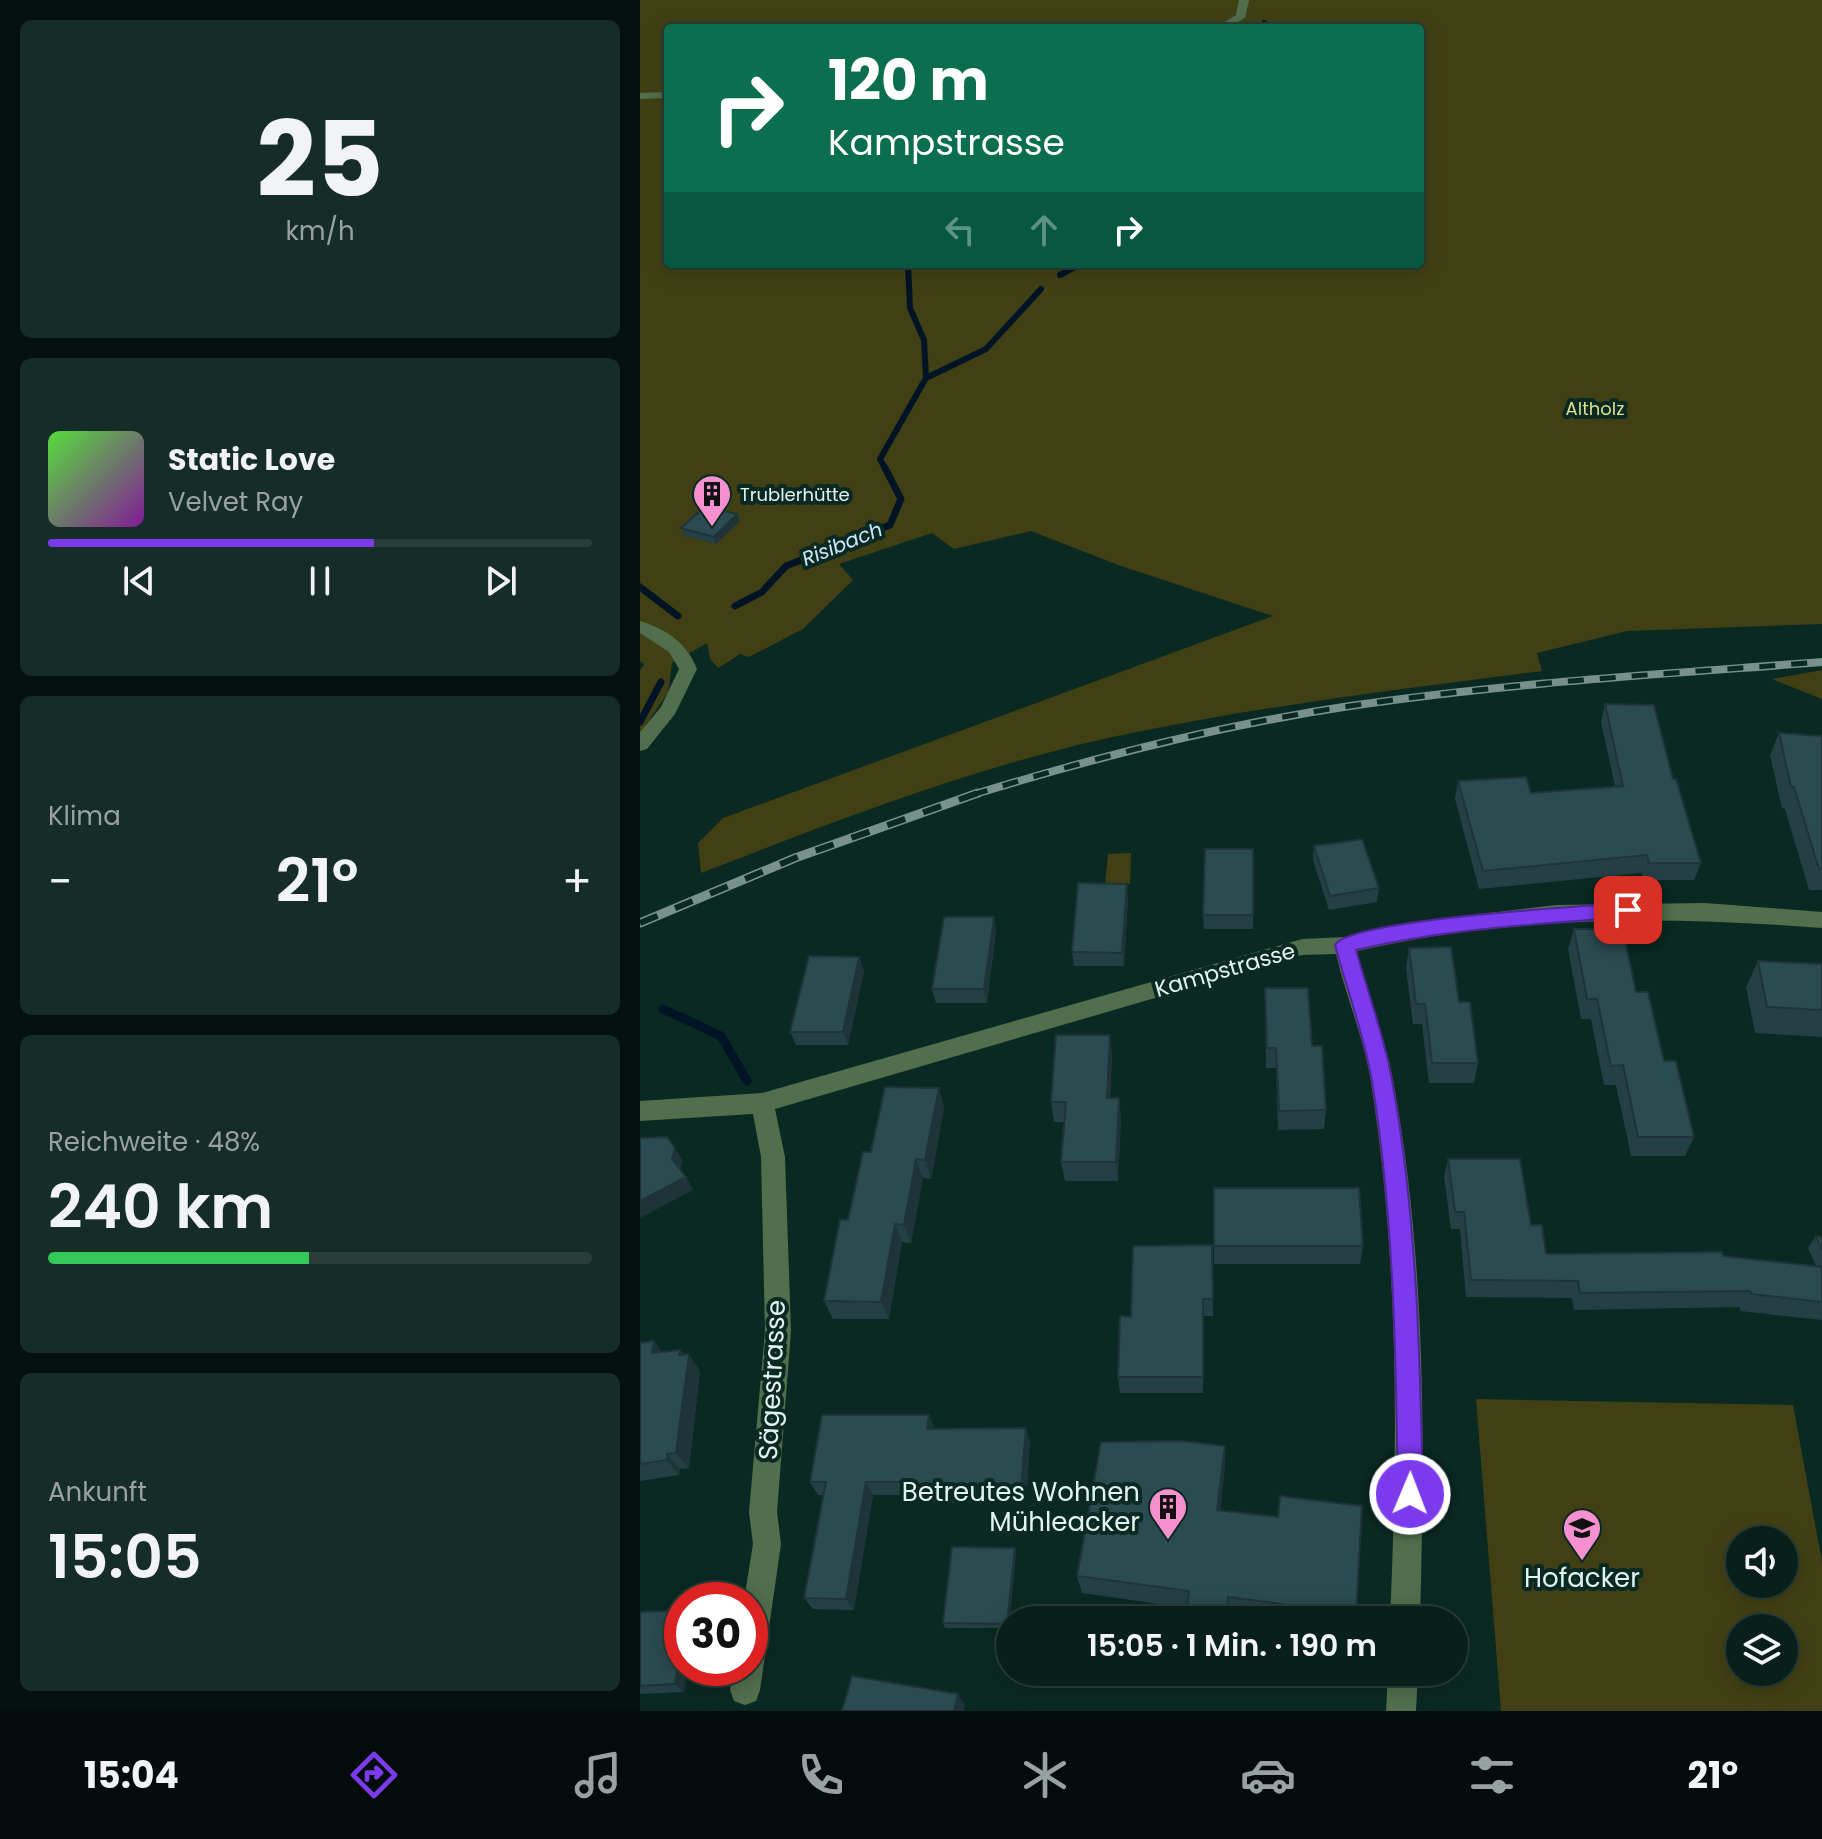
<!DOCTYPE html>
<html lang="de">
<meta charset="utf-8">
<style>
body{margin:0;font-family:Poppins,sans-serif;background:#162c27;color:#f1f3f6;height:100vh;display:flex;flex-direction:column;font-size:30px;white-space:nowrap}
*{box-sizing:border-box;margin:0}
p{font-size:26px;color:#98a2a2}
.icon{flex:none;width:44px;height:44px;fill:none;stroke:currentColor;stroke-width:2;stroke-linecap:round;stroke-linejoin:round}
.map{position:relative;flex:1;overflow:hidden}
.details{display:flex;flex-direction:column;gap:20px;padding:20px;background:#04110e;width:640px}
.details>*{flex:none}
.banner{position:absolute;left:24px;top:24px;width:760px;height:244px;border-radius:8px;box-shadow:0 4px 20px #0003,0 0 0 2px #293d39;background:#0b6e4f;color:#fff;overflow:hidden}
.controls{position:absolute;left:1086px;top:1526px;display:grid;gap:16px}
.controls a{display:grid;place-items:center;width:72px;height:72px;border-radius:50%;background:#081f1a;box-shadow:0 4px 20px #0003,0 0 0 2px #293d39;font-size:40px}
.speed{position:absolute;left:24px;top:1582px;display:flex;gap:16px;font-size:40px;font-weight:700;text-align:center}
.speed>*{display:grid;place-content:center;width:104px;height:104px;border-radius:50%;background:#081f1a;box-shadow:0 4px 20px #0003,0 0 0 2px #293d39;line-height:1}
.speed .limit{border:12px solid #d22;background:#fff;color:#111}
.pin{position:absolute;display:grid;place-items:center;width:68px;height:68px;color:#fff;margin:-34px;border-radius:16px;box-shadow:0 4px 12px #0006}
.me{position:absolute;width:88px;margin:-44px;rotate:1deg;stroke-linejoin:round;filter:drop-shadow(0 0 6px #0008)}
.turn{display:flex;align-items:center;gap:28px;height:168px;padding:0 32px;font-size:36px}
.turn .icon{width:104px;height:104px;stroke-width:2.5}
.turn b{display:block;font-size:56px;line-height:68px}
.lanes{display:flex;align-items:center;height:76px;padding:0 32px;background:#0003;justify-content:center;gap:40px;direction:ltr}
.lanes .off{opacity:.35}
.big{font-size:60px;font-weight:600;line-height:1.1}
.details .card{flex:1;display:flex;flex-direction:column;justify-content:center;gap:12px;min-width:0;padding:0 28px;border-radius:12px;background:#162c27}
.details .dial{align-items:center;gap:0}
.dial b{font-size:104px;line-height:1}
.song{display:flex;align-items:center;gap:24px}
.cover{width:96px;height:96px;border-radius:12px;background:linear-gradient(135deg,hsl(110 70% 55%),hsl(290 70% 35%))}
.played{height:8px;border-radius:4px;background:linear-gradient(90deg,#7c3aed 60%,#293d39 60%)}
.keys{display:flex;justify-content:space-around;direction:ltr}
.heat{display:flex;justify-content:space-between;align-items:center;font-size:44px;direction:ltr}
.charge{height:12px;border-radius:6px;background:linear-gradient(90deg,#34c759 48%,#293d39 0)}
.trip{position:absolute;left:356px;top:1606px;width:472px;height:80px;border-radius:40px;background:#081f1a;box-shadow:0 4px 20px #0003,0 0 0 2px #293d39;font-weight:600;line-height:80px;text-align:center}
.tabs{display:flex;height:128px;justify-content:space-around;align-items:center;background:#030c0a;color:#98a2a2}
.tabs .icon{width:56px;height:56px}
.tabs .selected{color:#7c3aed}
.tabs b{font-size:36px;color:#f1f3f6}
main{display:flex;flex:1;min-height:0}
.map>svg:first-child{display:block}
</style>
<main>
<section class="details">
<div class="card dial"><b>25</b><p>km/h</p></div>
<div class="card">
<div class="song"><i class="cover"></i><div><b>Static Love</b><p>Velvet Ray</p></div></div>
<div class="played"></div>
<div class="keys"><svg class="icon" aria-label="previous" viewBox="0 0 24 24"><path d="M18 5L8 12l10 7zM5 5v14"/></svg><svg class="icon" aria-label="pause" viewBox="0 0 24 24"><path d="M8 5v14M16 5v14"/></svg><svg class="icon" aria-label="next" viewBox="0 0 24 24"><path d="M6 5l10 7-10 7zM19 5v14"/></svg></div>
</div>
<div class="card"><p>Klima</p>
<div class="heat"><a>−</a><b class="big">21°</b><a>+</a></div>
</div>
<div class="card"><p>Reichweite · 48%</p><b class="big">240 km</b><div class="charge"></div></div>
<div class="card"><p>Ankunft</p><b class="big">15:05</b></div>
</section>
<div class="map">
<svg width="1182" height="1711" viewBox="0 0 1182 1711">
<rect width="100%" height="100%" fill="#0a2922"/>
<path fill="#414015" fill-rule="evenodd" d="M0 0H1182V624L987 631 897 653 902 671C762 689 621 706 482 735 339 765 198 820 61 873L58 843 83 818 633 616 478 565 391 531 314 549 292 533 199 564 213 580 163 629 109 657 100 654 78 668 70 659 67 643 32 663 28 693 0 733V671L4 664 0 661ZM28 28H780V264H28Z
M1182 670V699L1132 679Z
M491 853 490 884 465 885 468 854Z
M836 1399 1153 1405 1182 1562V1711H861ZM1144 1540V1584H1100V1540ZM1144 1628V1672H1100V1628Z"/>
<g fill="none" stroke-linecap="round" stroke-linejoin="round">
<path stroke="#001425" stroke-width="4" d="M624 22 635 28"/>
<path stroke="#001425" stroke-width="6" d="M268 264 270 308 284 340 286 378
M420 275 440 264
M246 470 240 459 286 378 346 349 401 289"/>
<path stroke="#001425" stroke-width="7" d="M0 587 38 616
M95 606 122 592 146 566 250 525 261 499 245 468
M0 722 21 682"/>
<path stroke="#001425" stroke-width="9" d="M23 1009 81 1036 107 1081"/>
<path fill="#516e4d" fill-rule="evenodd" d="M599 0H609L605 18 587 28H575L596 15Z
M28 92V98L0 99V93Z
M0 621C26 629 47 643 57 669L35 714 7 749 0 751V732L21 707 39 669 29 652 0 633Z
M1065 903 1182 912V928C1024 916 873 915 717 951 727 994 745 1036 753 1080 786 1257 785 1440 780 1620H750C758 1440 759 1260 731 1082 724 1038 706 997 696 954L662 955 135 1109 145 1157 151 1331 137 1512 141 1544 120 1690 116 1701 105 1705 94 1701 90 1690 93 1668H110V1600H104L113 1544 109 1512 125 1331 121 1157 113 1114 0 1121V1101L122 1093 662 939 705 937 767 923 916 905Z
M748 1672H778L776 1711H746Z"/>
<defs>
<path id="rail-far1" d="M332 795C456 757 581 725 710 706 866 683 1024 674 1182 662"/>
<path id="rail" d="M0 923 155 858 338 793"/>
</defs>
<use href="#rail-far1" stroke="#79918b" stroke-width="8"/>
<use href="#rail" stroke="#79918b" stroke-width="9"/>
<use href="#rail-far1" stroke="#0a2922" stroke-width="5" stroke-dasharray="16" stroke-linecap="butt"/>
<use href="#rail" stroke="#0a2922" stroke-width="6" stroke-dasharray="19" stroke-linecap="butt"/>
</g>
<path fill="#254045" d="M100 521 76 544 44 536 41 528Z
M965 704 1033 779 1061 863 1054 880H1003L1002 873 839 889 815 799 818 781 891 793 975 786 961 722Z
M1139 733 1182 736V890H1169L1145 809 1142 808 1130 755Z
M674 846 739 888 737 902 689 910 673 860Z
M613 849V929H564L563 915Z
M488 898 484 966H434L432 952Z
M934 929 996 992 1054 1137 1045 1156H991L976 1085H964L951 1019H941L928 949Z
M356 932 347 1003H296L292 989Z
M769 948 819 1002 838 1063 834 1083H789L782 1024H773L766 968Z
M219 957 224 971 208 1045H156L150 1032Z
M1118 961 1182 964V1037L1115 1033 1106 987Z
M625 988 672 1046 686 1110 684 1129 638 1130 636 1068H626Z
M472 1055 470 1098H479L481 1118 478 1181H425L421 1162 424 1122H414L411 1102Z
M304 1108 291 1179 283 1178 271 1243 262 1242 249 1319H193L184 1301 208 1220 231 1152Z
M808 1159 891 1225 906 1254 1083 1256 1176 1266 1168 1248 1176 1236 1182 1237V1320L1100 1311V1307L934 1310 932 1298 826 1297 820 1229H811L804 1176Z
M572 1245 573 1316H564L563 1393H480L478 1377 491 1317Z
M574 1246H723L720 1264H574Z
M0 1343 22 1352 40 1350 60 1371 49 1468 40 1469 39 1475 0 1481Z
M295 1429 390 1442 386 1502 277 1503 273 1495H233L214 1610 173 1609 164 1598 184 1495H178L170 1482Z
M585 1446V1466L580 1510 716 1614 714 1620H637L588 1614V1620H548L547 1608 442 1593 437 1576Z
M376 1553 369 1628H305L303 1623Z
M0 1612 42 1668H48L44 1692 0 1694Z"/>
<path fill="#1e3438" d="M97 514 100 521 76 544 74 537Z
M487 884 488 898 484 966 482 953Z
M354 917 356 932 347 1003 344 989Z
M219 957 224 971 208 1045 203 1032Z
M470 1035 472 1055 469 1118 467 1098Z
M299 1088 304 1108 291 1179 285 1160Z
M479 1098 481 1118 478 1181 476 1162Z
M35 1148 43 1161 39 1172 32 1159Z
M276 1159 283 1178 271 1243 264 1225Z
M46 1177 53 1190 0 1218V1201Z
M255 1224 262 1242 249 1319 241 1302Z
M14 1341 26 1358 12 1353Z
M40 1350 48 1361 49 1354 60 1371 49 1468 36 1453Z
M289 1415 295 1429H287Z
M386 1428 390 1442 386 1502 381 1490Z
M585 1446V1466L578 1528 577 1510Z
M27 1454 40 1469 39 1475 27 1460Z
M226 1482 233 1495 214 1610 206 1599Z
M375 1548 376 1553 369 1628 367 1624Z
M42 1645V1668H48L44 1692 35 1684Z
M318 1694 325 1705 324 1711H314Z"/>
<path fill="#2b4b50" stroke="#1e3438" stroke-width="2" d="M65 506 97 514 74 537 41 528Z
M965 704 1014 705 1033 779H1036L1061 863H1009L1007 855 843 871 818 781 886 777 891 793 983 786Z
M1139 733 1182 736V869H1179L1154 787H1151Z
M722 839 739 888 690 896 674 846Z
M565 849H613V915H563Z
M438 883 487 884 482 953 432 952Z
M304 917H354L344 989H292Z
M934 929H983L996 992H1008L1024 1061H1036L1054 1137H998L983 1065 971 1066 957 999H947Z
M811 947 819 1002H830L838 1063H792L785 1004H776L769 948Z
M169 956 219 957 203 1032H150Z
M1118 961 1182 964V1010L1127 1007Z
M625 988H668L672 1046H682L686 1110 639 1111 636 1048H627Z
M416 1035H470L467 1098H479L476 1162H421L426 1102H411Z
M245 1087 299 1088 285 1160 276 1159 264 1225 255 1224 241 1302 184 1301 200 1220H208L223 1152H231Z
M27 1137 35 1148 32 1159 46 1177 0 1201V1138Z
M808 1159H880L891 1225H902L906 1254 1082 1252 1083 1256 1182 1267V1302L1111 1294 1110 1291 940 1293 938 1281 831 1280 824 1212H815Z
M574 1188H719L723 1246H574Z
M1176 1236 1182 1237V1250Z
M572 1245 573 1299H563V1377H478L480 1316 491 1317 493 1246Z
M14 1341 12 1353 40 1350 39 1355 49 1354 36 1453 27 1454V1460L0 1464V1343Z
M182 1415H289L287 1429 386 1428 381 1490H271L272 1482H226L206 1599 164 1598 186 1482H170Z
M543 1441 585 1446 577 1510 638 1517 640 1496 722 1506 716 1614 588 1597 587 1613 547 1608 549 1591 437 1576 461 1442Z
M312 1547 375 1548 367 1624 303 1623Z
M42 1610V1645L35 1684 0 1686V1612Z
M212 1676 318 1694 314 1711H202Z"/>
<path fill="#7c3aed" stroke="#51269a" stroke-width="2" d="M988 903 998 910 988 917C896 924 806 929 716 950 728 993 744 1036 752 1080 777 1216 780 1356 783 1494L779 1503 770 1507 761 1503 758 1494C756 1356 754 1217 732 1081 724 1035 707 990 695 945 710 919 948 906 988 903Z"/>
<defs>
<symbol id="building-pin" viewBox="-11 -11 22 30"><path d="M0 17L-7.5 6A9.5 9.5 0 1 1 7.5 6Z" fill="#f790ce" stroke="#0a2922"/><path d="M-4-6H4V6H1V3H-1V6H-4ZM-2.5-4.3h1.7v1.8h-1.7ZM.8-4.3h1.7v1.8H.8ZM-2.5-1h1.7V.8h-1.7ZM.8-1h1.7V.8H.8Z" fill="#111"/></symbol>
<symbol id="school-pin" viewBox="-11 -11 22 30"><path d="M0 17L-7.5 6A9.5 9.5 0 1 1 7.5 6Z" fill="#f790ce" stroke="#0a2922"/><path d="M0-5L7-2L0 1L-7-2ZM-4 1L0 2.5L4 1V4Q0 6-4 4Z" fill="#111"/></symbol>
</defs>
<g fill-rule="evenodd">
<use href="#building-pin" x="50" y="472" width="44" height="60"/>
<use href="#building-pin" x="506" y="1485" width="44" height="60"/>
<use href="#school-pin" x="920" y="1506" width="44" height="60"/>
</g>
<g text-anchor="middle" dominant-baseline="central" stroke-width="8" stroke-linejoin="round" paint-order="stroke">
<g font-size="18" fill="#dfdf8c" stroke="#0a2922">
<text x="955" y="408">Altholz</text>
</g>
<g font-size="18" fill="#e3f4ef" stroke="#0a2922" text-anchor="start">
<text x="100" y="494">Trublerhütte</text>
</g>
<g font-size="20" font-style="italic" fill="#cde8ff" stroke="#0a2922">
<text transform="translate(202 544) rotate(-22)">Risibach</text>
</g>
<g font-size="22" fill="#e3f4ef" stroke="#0a2922">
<text transform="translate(585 970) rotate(-16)">Kampstrasse</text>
</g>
<g font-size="26" fill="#e3f4ef" stroke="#0a2922">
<text transform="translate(132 1380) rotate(-87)">Sägestrasse</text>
</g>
<g font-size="26" fill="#e3f4ef" stroke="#0a2922" text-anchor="end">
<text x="500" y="1492">Betreutes Wohnen<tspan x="500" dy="30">Mühleacker</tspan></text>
<text x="942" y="1578" text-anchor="middle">Hofacker</text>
</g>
</g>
</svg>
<div class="controls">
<a><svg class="icon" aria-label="sound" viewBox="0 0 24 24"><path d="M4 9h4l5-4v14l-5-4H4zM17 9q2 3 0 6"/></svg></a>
<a><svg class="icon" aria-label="layers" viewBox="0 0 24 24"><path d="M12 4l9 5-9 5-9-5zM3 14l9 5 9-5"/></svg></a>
</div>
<div class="speed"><div class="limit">30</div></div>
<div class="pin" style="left:988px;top:910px;background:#d93025"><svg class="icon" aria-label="arrive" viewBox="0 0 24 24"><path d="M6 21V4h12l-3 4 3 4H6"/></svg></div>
<svg class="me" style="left:770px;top:1494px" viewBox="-20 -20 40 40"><circle r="17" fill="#7c3aed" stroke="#fff" stroke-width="3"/><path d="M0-11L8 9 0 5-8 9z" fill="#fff"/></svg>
<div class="trip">15:05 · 1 Min. · 190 m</div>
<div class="banner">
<div class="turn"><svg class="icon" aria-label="right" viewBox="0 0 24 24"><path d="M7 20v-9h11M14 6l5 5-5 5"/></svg><div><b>120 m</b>Kampstrasse</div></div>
<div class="lanes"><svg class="icon off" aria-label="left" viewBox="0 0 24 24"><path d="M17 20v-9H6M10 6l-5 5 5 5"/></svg><svg class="icon off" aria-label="ahead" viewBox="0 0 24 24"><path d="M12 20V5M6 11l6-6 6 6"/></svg><svg class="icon" aria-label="right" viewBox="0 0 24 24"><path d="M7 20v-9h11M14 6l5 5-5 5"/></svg></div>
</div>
</div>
</main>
<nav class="tabs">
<b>15:04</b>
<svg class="icon selected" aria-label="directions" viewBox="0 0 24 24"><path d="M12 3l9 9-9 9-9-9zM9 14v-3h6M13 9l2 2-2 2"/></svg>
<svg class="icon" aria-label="music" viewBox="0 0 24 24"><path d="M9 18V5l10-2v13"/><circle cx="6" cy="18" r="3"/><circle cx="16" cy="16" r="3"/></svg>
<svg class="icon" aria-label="phone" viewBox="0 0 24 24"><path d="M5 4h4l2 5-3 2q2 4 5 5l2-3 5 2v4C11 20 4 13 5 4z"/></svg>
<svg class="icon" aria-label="climate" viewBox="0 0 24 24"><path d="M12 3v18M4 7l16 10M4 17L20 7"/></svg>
<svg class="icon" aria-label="car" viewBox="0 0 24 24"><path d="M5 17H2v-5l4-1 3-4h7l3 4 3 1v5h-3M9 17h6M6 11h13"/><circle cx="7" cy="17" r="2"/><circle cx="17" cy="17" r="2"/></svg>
<svg class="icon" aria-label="filters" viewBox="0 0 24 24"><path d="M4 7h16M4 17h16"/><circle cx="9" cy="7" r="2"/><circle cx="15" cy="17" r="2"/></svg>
<b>21°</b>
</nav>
